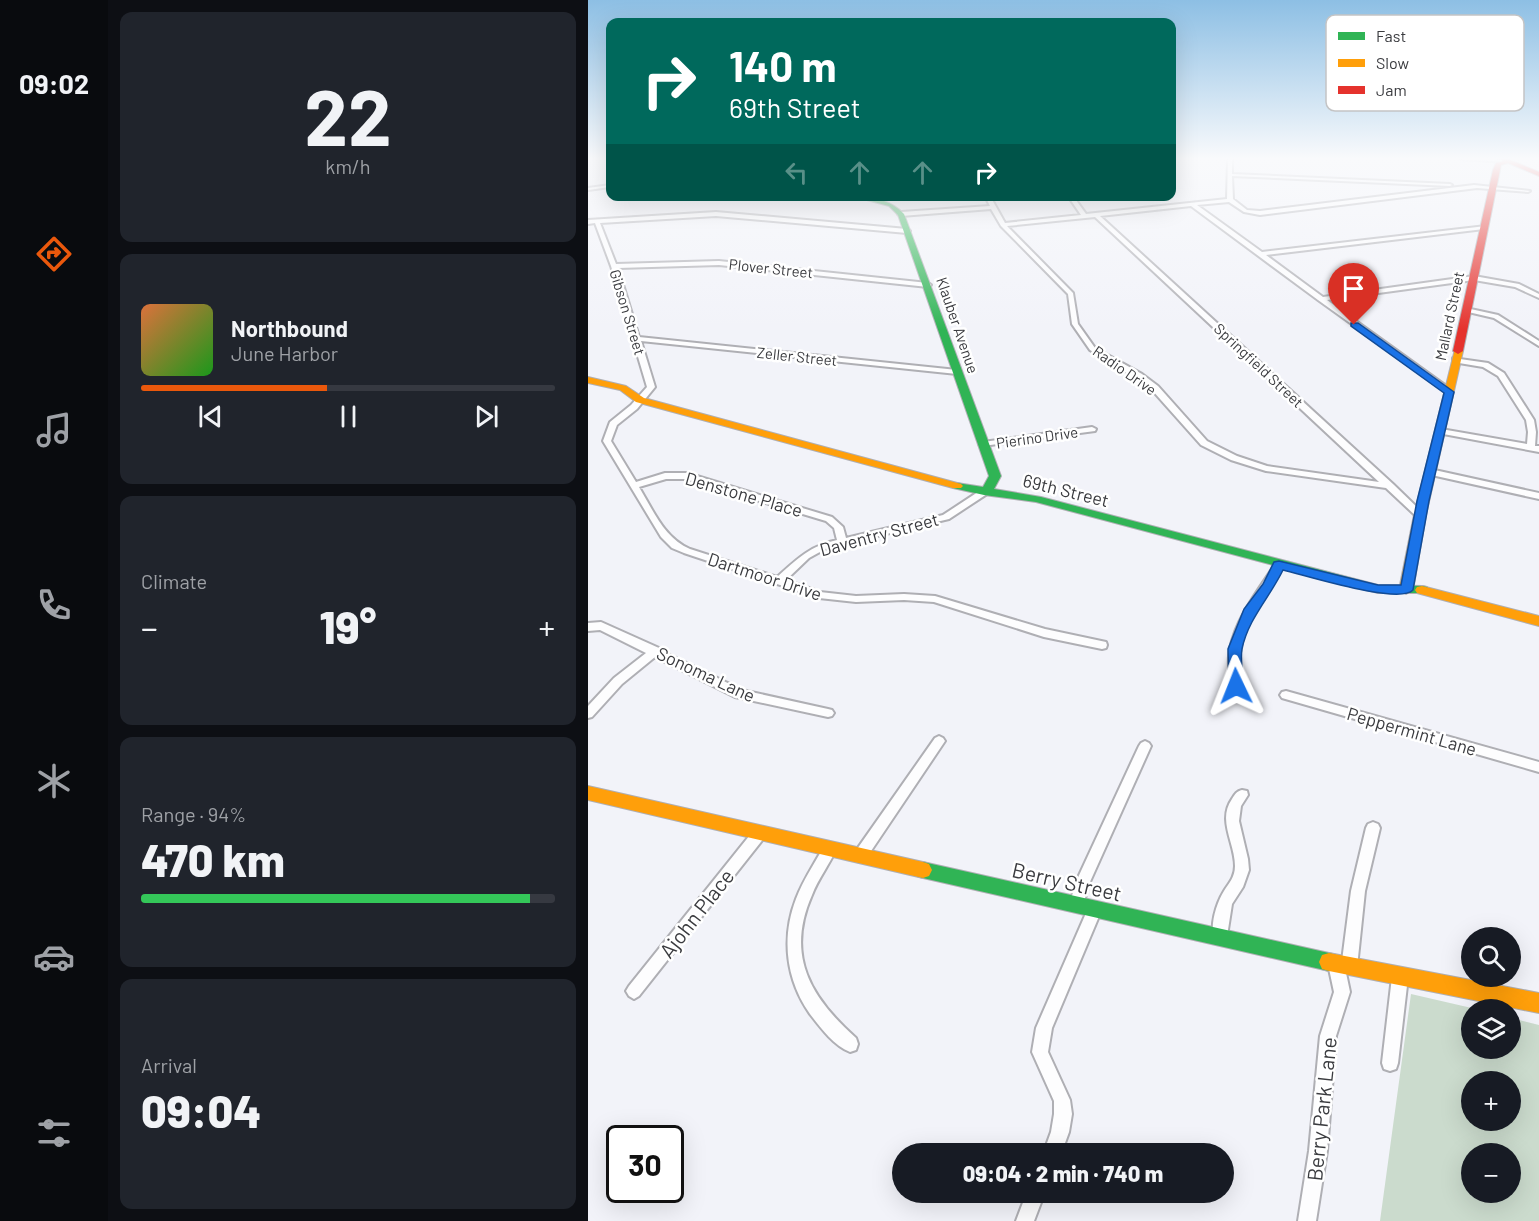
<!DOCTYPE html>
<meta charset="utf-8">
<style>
body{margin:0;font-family:Barlow,sans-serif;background:#20242c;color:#f1f3f6;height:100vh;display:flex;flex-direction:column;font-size:22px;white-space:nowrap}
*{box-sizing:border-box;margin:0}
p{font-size:20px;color:#9ea1a6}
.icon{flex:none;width:33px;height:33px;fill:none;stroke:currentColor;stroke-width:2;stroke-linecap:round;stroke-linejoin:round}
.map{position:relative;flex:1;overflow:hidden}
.panel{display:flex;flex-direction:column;gap:12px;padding:12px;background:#0d0f14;width:480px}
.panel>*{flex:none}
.top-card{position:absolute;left:18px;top:18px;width:570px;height:183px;border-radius:12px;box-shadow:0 6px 24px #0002;background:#00695c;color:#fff;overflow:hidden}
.fabs{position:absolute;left:873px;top:927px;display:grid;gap:12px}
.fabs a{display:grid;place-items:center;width:60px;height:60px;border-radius:50%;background:#171b24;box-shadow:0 6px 24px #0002;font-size:30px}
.speed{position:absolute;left:18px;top:1125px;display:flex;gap:12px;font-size:30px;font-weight:700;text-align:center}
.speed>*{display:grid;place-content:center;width:78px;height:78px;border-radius:50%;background:#171b24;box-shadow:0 6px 24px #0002;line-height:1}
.speed .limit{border:3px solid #111;border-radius:9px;background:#fff;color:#111}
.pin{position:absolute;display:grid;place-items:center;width:51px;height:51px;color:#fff;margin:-62px -26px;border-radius:50% 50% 50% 0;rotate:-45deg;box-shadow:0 0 6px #0007}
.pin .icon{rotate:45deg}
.me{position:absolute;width:66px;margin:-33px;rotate:358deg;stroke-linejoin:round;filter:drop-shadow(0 0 4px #0008)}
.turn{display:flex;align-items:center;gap:21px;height:126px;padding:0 24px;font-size:27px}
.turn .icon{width:78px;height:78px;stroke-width:2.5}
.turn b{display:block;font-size:42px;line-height:51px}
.lanes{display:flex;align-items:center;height:57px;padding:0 24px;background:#0003;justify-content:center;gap:30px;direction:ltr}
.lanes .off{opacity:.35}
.big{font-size:45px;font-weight:800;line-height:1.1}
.panel .card{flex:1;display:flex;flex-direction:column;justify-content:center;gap:9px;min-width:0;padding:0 21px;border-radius:12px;background:#20242c}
.panel .dial{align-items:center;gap:0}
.dial b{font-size:78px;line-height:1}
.song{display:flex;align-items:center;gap:18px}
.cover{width:72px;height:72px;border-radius:9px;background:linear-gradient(135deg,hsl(20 70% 55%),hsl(120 70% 35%))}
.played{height:6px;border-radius:3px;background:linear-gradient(90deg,#ea580c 45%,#363941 45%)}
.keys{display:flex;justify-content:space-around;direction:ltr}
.heat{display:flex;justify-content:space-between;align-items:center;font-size:33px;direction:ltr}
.charge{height:9px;border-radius:4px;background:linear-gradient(90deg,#34c759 94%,#363941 0)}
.trip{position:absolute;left:304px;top:1143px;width:342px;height:60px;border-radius:30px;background:#171b24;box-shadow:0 6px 24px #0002;font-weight:800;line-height:60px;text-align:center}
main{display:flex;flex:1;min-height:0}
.tabs{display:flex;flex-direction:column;width:108px;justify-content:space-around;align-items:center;background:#090b0e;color:#9ea1a6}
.tabs .icon{width:42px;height:42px}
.tabs .active{color:#ea580c}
.tabs b{font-size:27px;color:#f1f3f6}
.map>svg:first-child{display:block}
</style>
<main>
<nav class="tabs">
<b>09:02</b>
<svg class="icon active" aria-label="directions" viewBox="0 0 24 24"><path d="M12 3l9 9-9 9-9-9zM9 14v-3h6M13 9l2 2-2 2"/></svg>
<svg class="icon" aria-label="music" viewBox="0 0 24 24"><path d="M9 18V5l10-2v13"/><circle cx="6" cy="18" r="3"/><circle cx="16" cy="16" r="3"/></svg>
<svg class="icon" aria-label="phone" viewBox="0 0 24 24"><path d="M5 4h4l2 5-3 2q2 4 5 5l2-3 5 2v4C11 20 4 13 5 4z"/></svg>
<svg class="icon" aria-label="climate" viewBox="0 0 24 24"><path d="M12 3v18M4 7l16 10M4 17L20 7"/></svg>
<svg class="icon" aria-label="car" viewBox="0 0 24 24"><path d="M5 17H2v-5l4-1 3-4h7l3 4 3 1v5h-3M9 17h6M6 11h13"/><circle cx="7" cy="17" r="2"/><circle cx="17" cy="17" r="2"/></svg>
<svg class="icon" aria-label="filters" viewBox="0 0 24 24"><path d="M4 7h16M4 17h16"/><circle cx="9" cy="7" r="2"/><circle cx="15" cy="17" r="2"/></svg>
</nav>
<section class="panel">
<div class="card dial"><b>22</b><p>km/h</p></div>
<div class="card">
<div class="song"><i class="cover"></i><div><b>Northbound</b><p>June Harbor</p></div></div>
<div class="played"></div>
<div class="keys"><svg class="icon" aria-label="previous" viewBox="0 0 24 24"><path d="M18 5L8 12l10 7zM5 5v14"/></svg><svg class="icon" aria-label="pause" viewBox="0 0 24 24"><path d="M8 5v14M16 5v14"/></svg><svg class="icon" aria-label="next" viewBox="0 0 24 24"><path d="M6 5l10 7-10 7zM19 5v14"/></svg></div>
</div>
<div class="card"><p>Climate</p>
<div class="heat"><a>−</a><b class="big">19°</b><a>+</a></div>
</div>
<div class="card"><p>Range · 94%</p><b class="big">470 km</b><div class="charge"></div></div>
<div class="card"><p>Arrival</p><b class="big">09:04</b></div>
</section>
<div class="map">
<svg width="951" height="1221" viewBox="0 0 951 1221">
<rect width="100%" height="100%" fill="#f2f3f9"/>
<path fill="#cbdbcd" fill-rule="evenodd" d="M823 994 888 1009 884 1010V1048H922L923 1018 951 1025V1221H792ZM884 1082H922V1120H884ZM884 1154H922V1192H884Z"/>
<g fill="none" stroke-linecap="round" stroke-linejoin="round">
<defs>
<path id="street" d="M640 159H644V174L862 184 864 185 862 186 644 176 645 199 659 210 672 211 886 185 942 191 940 192 889 188 672 215 656 212 641 202 609 205 674 252 898 226 896 229 678 255 735 297 886 276 931 284 951 294V298L927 287 886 280 739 300 864 390 865 392 861 394 730 300 603 206 512 216 805 484 835 513 837 515 835 517H829L798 488 678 471 643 460 613 445 564 390 548 378 502 350 484 324 480 294 413 226 403 209 313 216 310 214 313 212 402 206 397 196H402L417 223 493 215 480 196H485L498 214 639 199ZM507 217 791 482 679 466 649 456 619 441 570 386 554 374 507 348 490 324 485 293 419 226Z
M873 159H899L921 161 919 162Z
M22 185V187L0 190V188Z
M128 212 319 229 322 231 319 233 128 216 12 223 28 264 131 261 340 283 343 285 340 287 131 265 30 268 51 337 369 370 373 372 369 374 53 341 67 387 49 409 29 425 23 441 48 482 77 473H99L244 517 255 527 258 538 355 515 393 490H399V494L361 519 239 548 221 558 198 580 232 592 268 596 316 594 347 596 457 629 518 642 519 645 518 648 514 649 456 637 346 602 316 600 268 602 231 598 96 553 84 548 73 537 15 441 22 422 43 405 59 387 23 266 7 223 0 224V220ZM78 479H98L238 521 246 528 249 540C222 546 209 559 189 577L102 549C76 538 65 510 51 487Z
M878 308 910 315 951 341V346L906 318 876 311V309Z
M865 358 900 363 916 373 946 420 948 432 947 446H951V452L850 433V429H853L939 444 940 432 938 420 910 376 895 367 865 362Z
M504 427 508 429 507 431 395 446 391 444 395 442Z
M842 469 951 493V499L839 474 838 472Z
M691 562 696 565C681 592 655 621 652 653 651 664 653 675 654 686L652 689H644L642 686C642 674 639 661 642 649 648 618 671 589 688 563Z
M13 622 71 648 72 650 154 690 240 709 244 710 246 713 244 716 240 717 147 697 67 657 34 684 4 717 0 718V706L26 678 58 653 12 630 0 631V623Z
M698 691 951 762V772L694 698 692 695 694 692Z
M351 736 355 738 357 741 355 744 277 860 272 862 267 860 265 856 267 852 347 738Z
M557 741 561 743 563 746 501 884 494 909 489 911 484 909 482 904 487 884 551 746 553 743Z
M654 790 659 791 660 795 653 806 651 821 660 859 661 870 655 887 644 904 639 936 637 941 632 943 627 941C621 927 628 904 636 891 641 883 647 877 647 866 647 843 629 820 644 799 647 794 649 791 654 790Z
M785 822 790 824 792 828 777 891 769 967 766 972 761 974 758 973 762 992 748 1036 739 1151 728 1221H710L721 1151 732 1036 746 992 740 964 743 959 748 957 754 961 763 891 778 828 780 824Z
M171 828 176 830 178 834 176 838 51 996 46 999 41 996 38 991 41 986 166 830Z
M241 844 246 846 248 850C241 865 230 879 224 895 197 956 223 998 268 1038L270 1044 268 1050 262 1052C246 1046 232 1027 222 1014 198 980 193 938 208 899 215 880 227 863 236 846Z
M507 902 512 904 514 909 464 1028 460 1052 482 1100 484 1114 481 1132 473 1154H455L463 1132 466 1114V1101L444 1052 448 1028 502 904Z
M812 970 817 972 820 977 810 1063 808 1069 802 1071 796 1069 794 1063 804 977 807 972Z
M439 1192H457L446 1221H428Z"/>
<path id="fast" d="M264 196C283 196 303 200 316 214L413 476 406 489 453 497 790 585 834 586 839 587 841 590 839 593H790L448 502 396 495 365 488V484L369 483 395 487 401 476 310 215 301 206Z
M335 862 741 953 748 955 751 962 748 969 741 971 335 878 329 876 326 870 329 864Z"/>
<path id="slow" d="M867 349 875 351 838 515 825 590 818 594 811 590 826 515Z
M0 377 38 386 56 398 373 484 375 486 373 488H365L48 402 32 390 0 383Z
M834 586 951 616V626L829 593 827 590 829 587Z
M0 786 335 862 341 864 344 870 341 876 335 878 0 800Z
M741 953 951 993V1013L741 971 734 969 731 962 734 955Z"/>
<path id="jam" d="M913 159H920L951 172V176L920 163 913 165 875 351 870 354 865 351 905 170 908 163 915 161Z"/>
</defs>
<use href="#street" stroke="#afafb4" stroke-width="4"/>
<use href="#fast" stroke="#afafb4" stroke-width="2"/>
<use href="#slow" stroke="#afafb4" stroke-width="2"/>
<use href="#jam" stroke="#afafb4" stroke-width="2"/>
<use href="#street" fill="#fdfdfe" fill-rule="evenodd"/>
<use href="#fast" fill="#30b455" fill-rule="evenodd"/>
<use href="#slow" fill="#ff9f0a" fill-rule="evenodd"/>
<use href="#jam" fill="#e5322d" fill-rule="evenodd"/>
</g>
<linearGradient id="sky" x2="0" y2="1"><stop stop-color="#8dbfe4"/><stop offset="0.48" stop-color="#f9fafc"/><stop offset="1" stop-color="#f9fafc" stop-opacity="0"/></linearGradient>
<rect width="951" height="330" fill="url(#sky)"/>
<path fill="#1a73e8" stroke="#114b97" stroke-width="1.5" d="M763 323H770L866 392 841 501 825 590C811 605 717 575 695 570 682 597 660 619 654 649 652 660 655 675 656 686L654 690H643L641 686 640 649 656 609 675 584 686 562 691 561 790 585H813L829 501 856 393 763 326Z"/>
<g text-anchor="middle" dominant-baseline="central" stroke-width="5" stroke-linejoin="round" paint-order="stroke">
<g font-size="15" fill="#3a3b3f" stroke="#fff">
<text transform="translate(183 268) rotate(6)">Plover Street</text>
<text transform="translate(40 312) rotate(73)">Gibson Street</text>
<text transform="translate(861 316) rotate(-78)">Mallard Street</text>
<text transform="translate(370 325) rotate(71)">Klauber Avenue</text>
<text transform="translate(209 356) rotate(6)">Zeller Street</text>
<text transform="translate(671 365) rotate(43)">Springfield Street</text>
<text transform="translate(537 370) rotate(35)">Radio Drive</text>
<text transform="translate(449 437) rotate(-8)">Pierino Drive</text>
</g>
<g font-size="18" fill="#3a3b3f" stroke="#fff">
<text transform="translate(478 490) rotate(14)">69th Street</text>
<text transform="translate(156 494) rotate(16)">Denstone Place</text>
<text transform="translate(291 534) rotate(-15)">Daventry Street</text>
<text transform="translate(177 576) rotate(18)">Dartmoor Drive</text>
<text transform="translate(118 674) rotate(25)">Sonoma Lane</text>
<text transform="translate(824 731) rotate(16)">Peppermint Lane</text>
</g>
<g font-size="21" fill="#3a3b3f" stroke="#fff">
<text transform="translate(479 881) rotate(13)">Berry Street</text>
<text transform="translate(108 913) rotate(-52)">Ajohn Place</text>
<text transform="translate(733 1109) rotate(-84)">Berry Park Lane</text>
</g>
</g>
<rect x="738" y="15" width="198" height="96" rx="9" fill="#fff" stroke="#c4c4c5" stroke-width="1.5"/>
<rect x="750" y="32" width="27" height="8" fill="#30b455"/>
<rect x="750" y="59" width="27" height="8" fill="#ff9f0a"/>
<rect x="750" y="86" width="27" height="8" fill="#e5322d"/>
<g font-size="16" fill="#3a3b3f">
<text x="788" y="42">Fast</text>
<text x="788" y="69">Slow</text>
<text x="788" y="96">Jam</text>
</g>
</svg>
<div class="fabs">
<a><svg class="icon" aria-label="search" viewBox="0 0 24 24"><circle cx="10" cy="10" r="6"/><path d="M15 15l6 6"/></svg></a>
<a><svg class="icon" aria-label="layers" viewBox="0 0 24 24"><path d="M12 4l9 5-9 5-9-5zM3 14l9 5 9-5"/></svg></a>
<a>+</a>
<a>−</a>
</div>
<div class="speed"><div class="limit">30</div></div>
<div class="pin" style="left:766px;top:325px;background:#d93025"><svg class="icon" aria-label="arrive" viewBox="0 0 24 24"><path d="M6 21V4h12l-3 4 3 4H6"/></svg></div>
<svg class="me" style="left:648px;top:686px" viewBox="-20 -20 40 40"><path d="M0-17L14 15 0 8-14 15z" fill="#1a73e8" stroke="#fff" stroke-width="4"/></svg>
<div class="trip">09:04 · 2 min · 740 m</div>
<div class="top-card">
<div class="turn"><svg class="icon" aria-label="right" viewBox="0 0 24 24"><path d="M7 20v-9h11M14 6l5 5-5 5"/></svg><div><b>140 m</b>69th Street</div></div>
<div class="lanes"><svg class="icon off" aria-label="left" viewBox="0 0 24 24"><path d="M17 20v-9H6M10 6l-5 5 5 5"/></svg><svg class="icon off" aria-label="ahead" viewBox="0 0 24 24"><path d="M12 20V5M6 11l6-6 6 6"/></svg><svg class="icon off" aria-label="ahead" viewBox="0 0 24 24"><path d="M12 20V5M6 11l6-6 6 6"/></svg><svg class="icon" aria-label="right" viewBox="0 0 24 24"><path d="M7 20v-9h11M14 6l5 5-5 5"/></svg></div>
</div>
</div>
</main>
